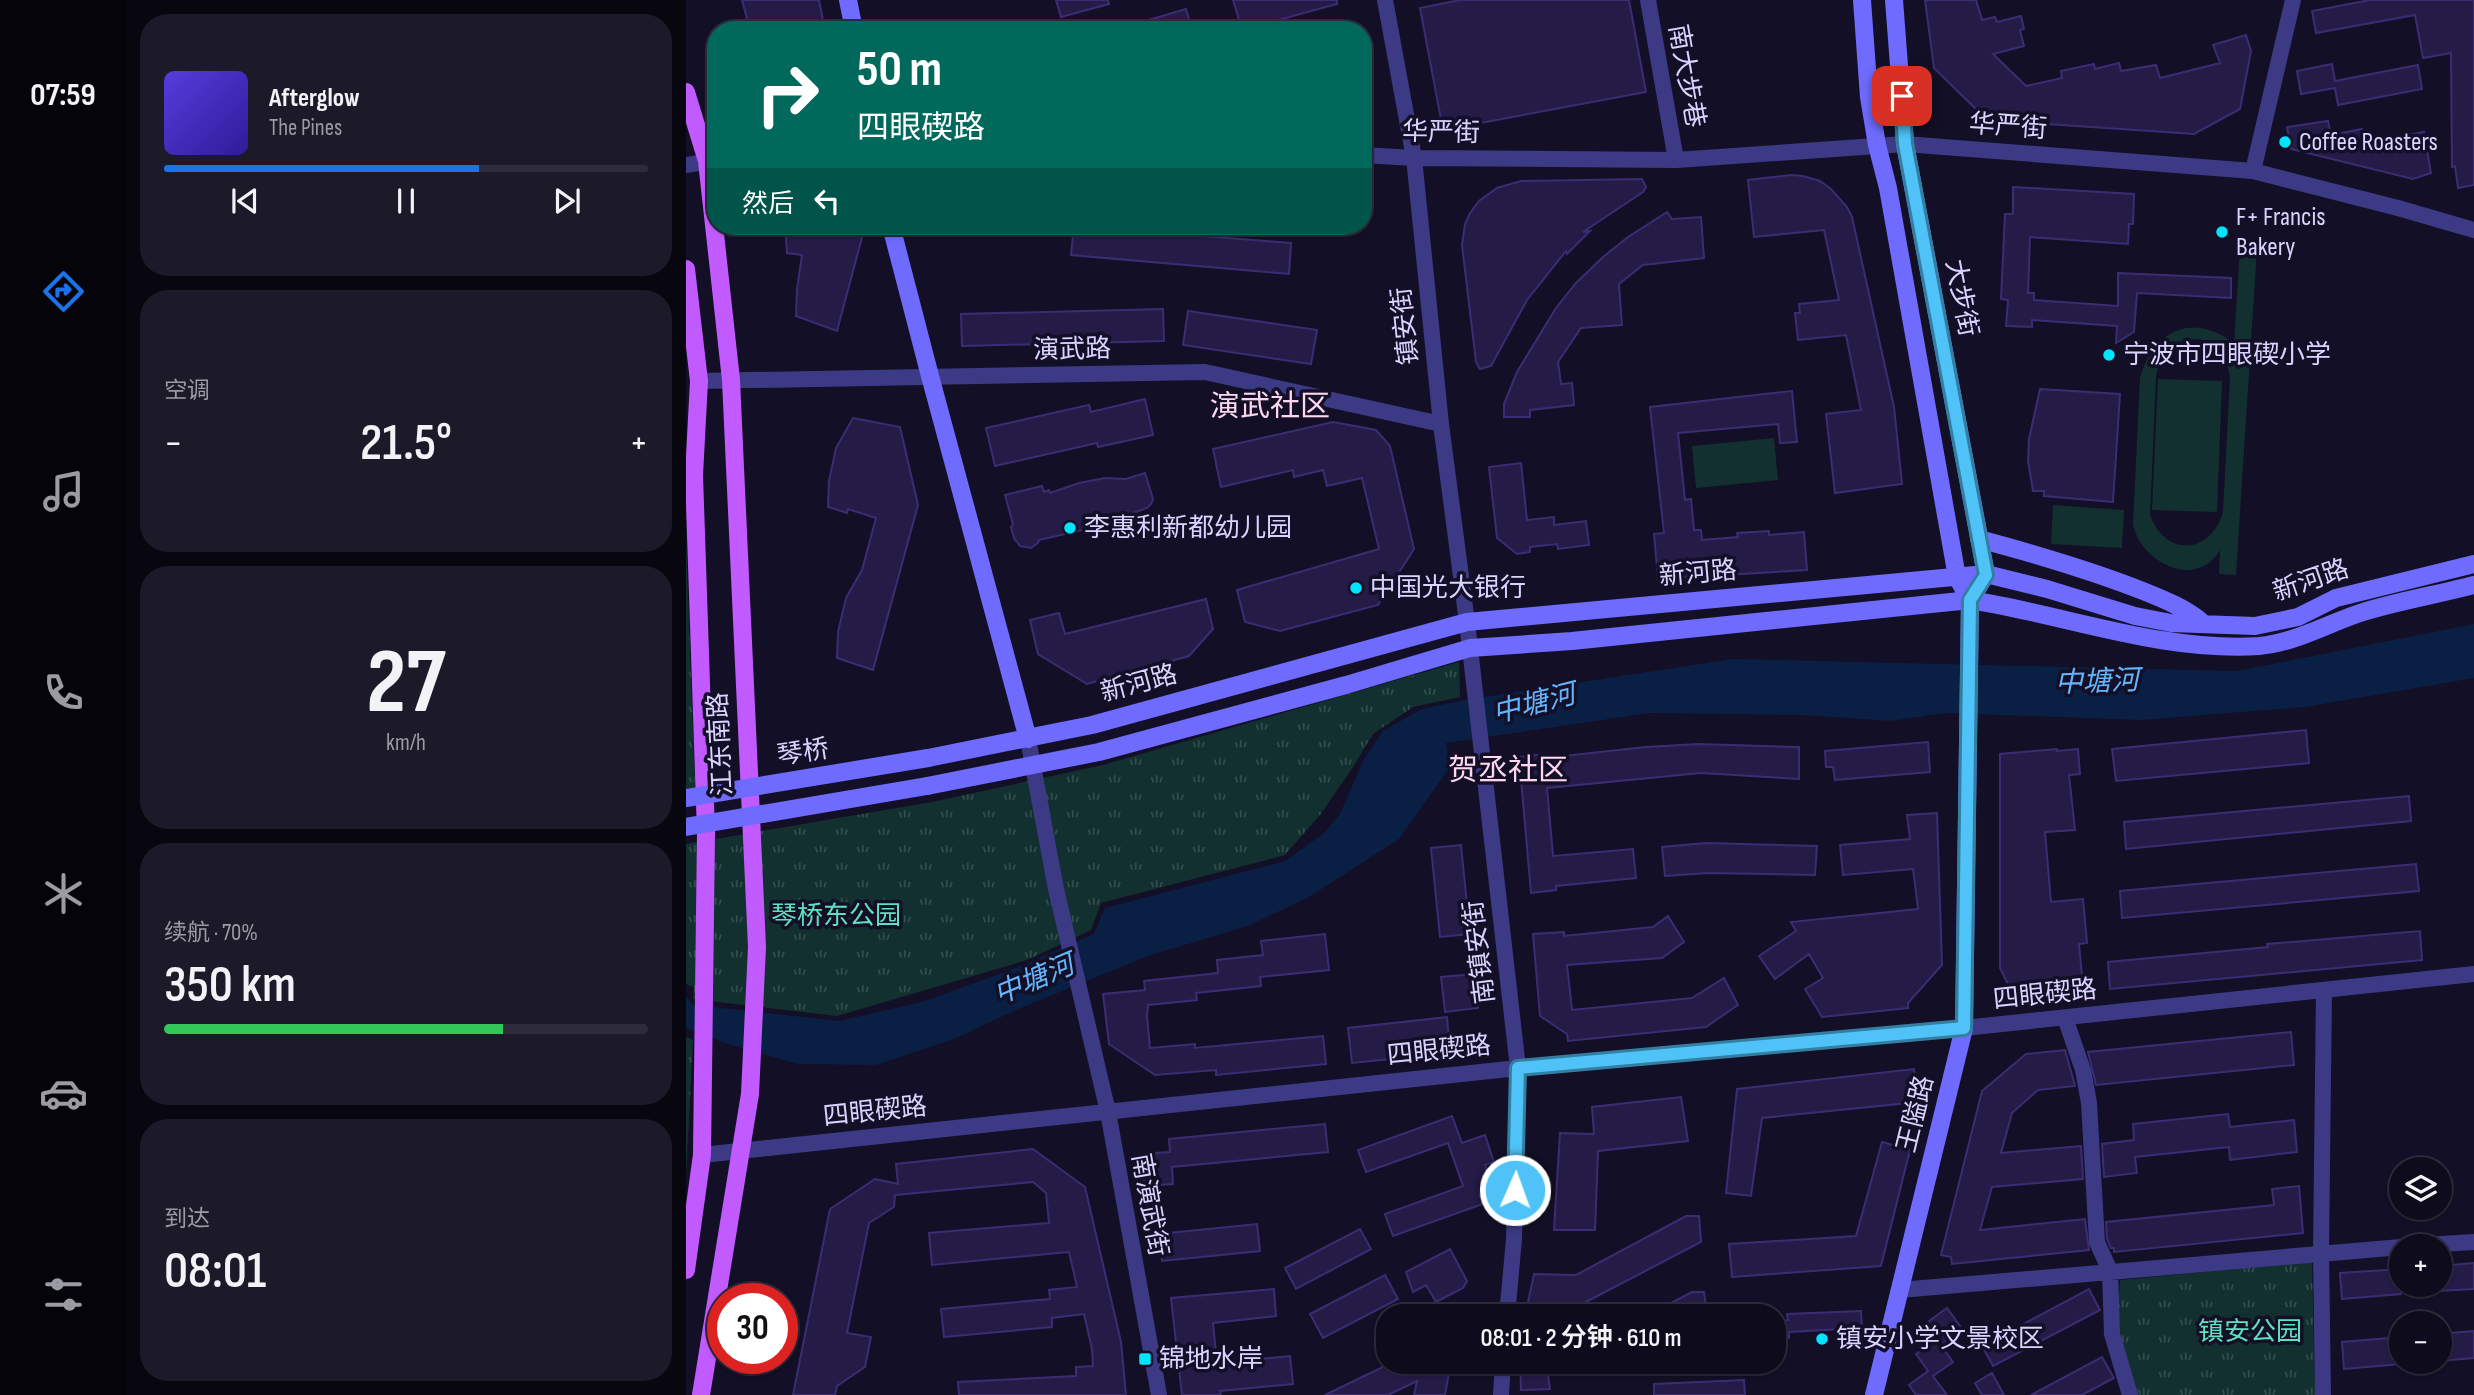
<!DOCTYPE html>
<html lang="zh">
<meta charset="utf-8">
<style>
body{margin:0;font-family:"Sofia Sans Condensed","Noto Sans SC",sans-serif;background:#1c1929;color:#f1f3f6;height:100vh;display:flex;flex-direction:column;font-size:26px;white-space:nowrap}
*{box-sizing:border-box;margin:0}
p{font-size:23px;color:#9b9ba3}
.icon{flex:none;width:38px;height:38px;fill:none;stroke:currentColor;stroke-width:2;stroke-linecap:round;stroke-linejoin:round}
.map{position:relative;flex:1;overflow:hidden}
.details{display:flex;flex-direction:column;gap:14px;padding:14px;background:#08060f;width:560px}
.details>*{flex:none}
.top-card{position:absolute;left:21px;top:21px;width:665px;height:214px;border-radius:28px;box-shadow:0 2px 5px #0004,0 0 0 2px #2e2b3b;background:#00695c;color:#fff;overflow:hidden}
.tools{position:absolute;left:1703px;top:1157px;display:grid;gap:14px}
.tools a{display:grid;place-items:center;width:63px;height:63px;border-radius:50%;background:#0e0b1c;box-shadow:0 2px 5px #0004,0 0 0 2px #2e2b3b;font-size:35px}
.speed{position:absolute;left:21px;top:1283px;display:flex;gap:14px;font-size:35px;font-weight:700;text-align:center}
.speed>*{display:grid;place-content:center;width:91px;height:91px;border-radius:50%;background:#0e0b1c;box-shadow:0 2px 5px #0004,0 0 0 2px #2e2b3b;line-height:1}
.speed .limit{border:10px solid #d22;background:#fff;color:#111}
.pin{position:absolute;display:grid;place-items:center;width:60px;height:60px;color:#fff;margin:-30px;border-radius:14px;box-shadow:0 4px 10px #0006}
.me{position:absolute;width:77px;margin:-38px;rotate:2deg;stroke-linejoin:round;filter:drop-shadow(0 0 5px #0008)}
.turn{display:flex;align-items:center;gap:24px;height:147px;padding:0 35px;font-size:32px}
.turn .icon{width:91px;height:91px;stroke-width:2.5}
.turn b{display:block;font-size:49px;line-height:60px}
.then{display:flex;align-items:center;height:66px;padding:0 35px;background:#0003;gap:14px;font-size:26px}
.big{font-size:52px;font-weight:600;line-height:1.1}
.details .tile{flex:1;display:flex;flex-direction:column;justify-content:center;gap:10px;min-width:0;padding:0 24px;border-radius:28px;background:#1c1929}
.details .dial{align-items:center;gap:0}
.dial b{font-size:91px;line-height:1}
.song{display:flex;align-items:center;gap:21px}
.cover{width:84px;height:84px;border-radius:10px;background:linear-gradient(135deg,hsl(250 70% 55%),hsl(250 70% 35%))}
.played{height:7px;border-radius:4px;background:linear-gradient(90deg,#1a73e8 65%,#2e2b3b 65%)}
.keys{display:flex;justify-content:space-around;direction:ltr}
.heat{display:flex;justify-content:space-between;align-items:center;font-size:38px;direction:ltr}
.charge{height:10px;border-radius:5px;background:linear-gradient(90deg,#34c759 70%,#2e2b3b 0)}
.trip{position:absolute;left:690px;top:1304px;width:410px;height:70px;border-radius:28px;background:#0e0b1c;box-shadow:0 2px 5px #0004,0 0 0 2px #2e2b3b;font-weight:600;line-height:70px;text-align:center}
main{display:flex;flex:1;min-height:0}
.dock{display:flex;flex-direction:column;width:126px;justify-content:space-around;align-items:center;background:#06040b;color:#9b9ba3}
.dock .icon{width:49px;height:49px}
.dock .active{color:#1a73e8}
.dock b{font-size:32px;color:#f1f3f6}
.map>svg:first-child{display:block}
</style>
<main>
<nav class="dock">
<b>07:59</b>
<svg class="icon active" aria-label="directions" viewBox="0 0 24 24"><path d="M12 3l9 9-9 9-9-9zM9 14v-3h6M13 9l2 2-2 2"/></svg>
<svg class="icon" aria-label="music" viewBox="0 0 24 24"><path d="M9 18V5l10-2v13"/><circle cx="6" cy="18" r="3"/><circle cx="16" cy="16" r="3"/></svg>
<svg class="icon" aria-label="phone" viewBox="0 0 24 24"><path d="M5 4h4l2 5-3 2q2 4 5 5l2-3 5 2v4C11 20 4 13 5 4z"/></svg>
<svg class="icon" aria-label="climate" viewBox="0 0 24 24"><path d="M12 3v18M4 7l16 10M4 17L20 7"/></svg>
<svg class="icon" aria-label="car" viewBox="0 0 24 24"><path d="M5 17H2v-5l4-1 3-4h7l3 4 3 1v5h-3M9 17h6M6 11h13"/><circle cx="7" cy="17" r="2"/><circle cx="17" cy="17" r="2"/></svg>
<svg class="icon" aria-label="filters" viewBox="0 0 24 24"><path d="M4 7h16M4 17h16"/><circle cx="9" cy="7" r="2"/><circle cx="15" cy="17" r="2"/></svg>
</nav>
<section class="details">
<div class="tile">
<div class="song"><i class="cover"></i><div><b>Afterglow</b><p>The Pines</p></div></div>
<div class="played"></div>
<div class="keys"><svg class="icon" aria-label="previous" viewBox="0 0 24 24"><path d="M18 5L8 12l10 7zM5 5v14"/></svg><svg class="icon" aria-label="pause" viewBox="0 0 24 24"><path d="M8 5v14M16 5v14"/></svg><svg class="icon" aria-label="next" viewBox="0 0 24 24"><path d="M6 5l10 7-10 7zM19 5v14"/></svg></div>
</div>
<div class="tile"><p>空调</p>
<div class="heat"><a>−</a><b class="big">21.5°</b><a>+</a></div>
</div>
<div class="tile dial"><b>27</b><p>km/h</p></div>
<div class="tile"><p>续航 · 70%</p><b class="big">350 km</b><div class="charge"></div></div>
<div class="tile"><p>到达</p><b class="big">08:01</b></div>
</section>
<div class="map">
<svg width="1788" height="1395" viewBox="0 0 1788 1395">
<defs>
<pattern id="park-tufts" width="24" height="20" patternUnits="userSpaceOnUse" patternTransform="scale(1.75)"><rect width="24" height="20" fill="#12302f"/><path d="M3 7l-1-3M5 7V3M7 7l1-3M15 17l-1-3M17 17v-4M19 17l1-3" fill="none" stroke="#344d4e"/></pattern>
</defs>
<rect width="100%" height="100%" fill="#130f26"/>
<path fill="url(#park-tufts)" d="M0 542 9 789 0 790Z
M773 662 774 697 727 707 687 734 667 767 634 815 599 855 415 903 405 930 341 960 151 1016 7 999 8 987 0 984V844L246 802 417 765Z
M0 1037 7 1040 0 1176Z
M1626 1262 1629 1395H1449L1430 1331 1434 1280Z"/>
<path fill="#12302f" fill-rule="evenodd" d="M1554 248 1571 249 1550 575 1533 574 1534 550C1510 591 1454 562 1447 524L1454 378C1468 329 1507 312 1548 343ZM1509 339C1534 340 1541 355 1544 378L1537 512C1525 554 1480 558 1464 515L1470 378C1473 356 1489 344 1509 339Z
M1472 379 1536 381 1531 512 1466 510Z
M1088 438 1092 480 1010 488 1006 446Z
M1367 505 1438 510 1436 548 1365 544Z"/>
<path fill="#0a1f44" d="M1788 624V678L1619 707 1456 720 1260 713 1204 721 1118 715 964 713 760 743 764 767 713 839 623 897 562 926 462 956 332 1009 268 1039 190 1065 112 1064 45 1045 0 1028V997L8 1005 153 1021 236 1002 332 967 408 934 419 908 599 861 637 834 654 814 678 759 697 731 736 709 778 700 1047 659 1551 671Z"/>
<path fill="#241b47" stroke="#3b2d73" stroke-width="2" d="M56 0H133L139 30H64Z
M370 0H422L423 4 375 17Z
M547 0H651V4L556 30Z
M774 0H943L960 92 757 130 734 8Z
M1239 0H1290L1296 20 1309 17 1311 22 1335 16 1338 29 1334 30 1338 46 1307 54 1340 86 1376 78 1375 71 1408 64 1409 69 1433 63 1435 71 1470 65 1474 78 1534 63 1527 45 1560 35 1565 51 1554 109 1508 134 1301 120 1248 68Z
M1684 0H1788V185L1772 188 1769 166 1766 167 1765 53 1737 58 1729 15 1630 33 1626 11Z
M500 9 506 30H443L442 26Z
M1646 64 1649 81 1732 65 1736 89 1652 105 1649 88 1615 94 1611 71Z
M1642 121 1645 135 1676 129 1679 143 1738 132 1745 173 1727 179 1605 149 1601 127Z
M1106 175 1117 176 1134 181 1145 189 1161 207 1166 217 1208 407 1216 484 1149 493 1140 414 1175 410 1160 335 1112 340 1109 313H1114L1113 304 1153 300 1138 230 1068 237 1062 180Z
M956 179 960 187 957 192 897 232 904 231 881 254 880 251 841 300 805 366 794 369 790 362 776 245 779 224 784 213 793 201 811 188 835 181Z
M1327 187 1448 194 1447 224H1443L1442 244 1344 237 1342 293H1348V300L1432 306V273L1545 278V298L1451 293 1448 332 1430 343 1431 326 1346 320V327L1320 326 1322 300 1315 299 1319 214H1327Z
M981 212 986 219 1015 217 1018 258 957 265 933 284 936 325 895 328 872 362 875 384 886 383 888 405 844 410V417H818V404L831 372 870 308 890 283 917 257 942 237Z
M99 226H131L148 230 149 226H179L151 331 110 316 111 289 116 255 101 253Z
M388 226 605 243 603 274 385 255Z
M477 309 478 341 276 346 275 314Z
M502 311 631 330 625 364 497 345Z
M1354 389 1434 394 1427 502 1358 496V491H1347L1342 461 1343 439Z
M1106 391 1111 442 1094 443 1092 424 992 433 999 500 1005 499 1008 530H1015L1016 540 1052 537 1051 533 1083 531V535L1118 532 1121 570 972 579 968 534 978 533 964 407Z
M459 399 467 435 412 447 411 443 309 466 300 428 403 405 405 412Z
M167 418 214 427 232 505 187 670 151 658 152 632 160 598 176 570 190 518 162 509 161 513 142 507 143 481 150 448Z
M647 422 690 430 704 446 728 549 692 605 594 631 559 622 551 590 693 549 676 478 641 486 637 470 608 477 607 470 535 487 527 449Z
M835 463 841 520 868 517V525L900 521 903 545 872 549 871 544 844 547V552L831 554 811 538 803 467Z
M459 473 467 499 465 504 461 508 447 513 448 518 353 540 352 543 345 548 334 546 328 538 325 527 327 524 319 495 356 486 358 492 363 490 364 493 393 483 419 478 440 479Z
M520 599 527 629 503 656 401 684 352 654 344 620 373 613 379 634Z
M1620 730 1623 763 1430 781 1426 749Z
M1242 742 1244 772 1149 780 1147 767H1140L1139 751Z
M1012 744 1113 747V779L1015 773 861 788 867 856 947 849 950 878 870 886V890L845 893 833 757 858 754 859 758 960 747Z
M1371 749V751L1392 749 1394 774 1383 775 1389 830 1359 832 1365 902 1397 899 1401 943 1393 944 1397 987 1339 993 1329 990 1322 984 1314 968V754Z
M1723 796 1725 821 1440 849 1438 822Z
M1251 813 1256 965 1222 1003V1008L1136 1017 1119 989 1137 978 1123 954 1089 979 1073 956 1110 931 1105 922 1232 909 1227 869 1157 875 1154 845 1224 839 1221 815Z
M1020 843 1131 846 1129 875 1023 873 979 876 976 847Z
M775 845 784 934 754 937 745 848Z
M1730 864 1733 891 1436 918 1434 891Z
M982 916 998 942 976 958 881 965 886 1010 1006 998 1038 978 1052 1005 1020 1027 882 1041 881 1034 854 1016 847 934 878 932V936L967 927Z
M1734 931 1736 960 1424 989 1422 962 1582 947 1581 944Z
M639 934 643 970 574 977 575 986 510 993 511 1000 462 1005 461 1016 464 1048 509 1044V1048L637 1036 640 1064 530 1075V1070L469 1075 423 1044 417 994 459 990 458 981 532 973 531 960 577 955 575 941Z
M788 974 792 1008 759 1012 755 977Z
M761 1017 764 1053 666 1063 662 1028Z
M1605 1032 1608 1065 1410 1085 1402 1052Z
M1379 1050 1389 1086 1352 1090 1326 1113 1315 1153 1395 1146 1397 1179 1306 1187 1294 1230 1399 1219 1403 1250 1266 1264 1265 1257 1255 1255 1296 1091 1340 1054Z
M1228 1069 1232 1102 1076 1118 1065 1196 1040 1193 1051 1089Z
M995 1097 1002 1141 912 1151 909 1230H868L874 1133 908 1134 906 1107Z
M1542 1114 1544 1127 1608 1120 1611 1152 1544 1160 1543 1147 1449 1157 1451 1173 1418 1177 1416 1144 1448 1140 1447 1124Z
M766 1116 776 1143 799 1135 808 1162 799 1165 811 1199 707 1236 699 1214 777 1186 762 1143 680 1172 672 1150Z
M639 1124 642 1152 486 1167 487 1184 458 1186 457 1170 470 1168 469 1153 484 1152 483 1139Z
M1196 1142 1224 1150 1195 1266 1046 1277 1043 1244 1170 1236Z
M347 1149 399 1187 435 1342 440 1395H273L272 1382 390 1376V1367L407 1366 406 1349 398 1314 366 1318V1327L258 1337 255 1309 364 1299 363 1290 391 1287 383 1252 246 1265 243 1233 363 1223 360 1193 347 1182 209 1195 208 1207 183 1223 161 1333 185 1337 179 1367 151 1386 149 1395H107L144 1209 189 1179 212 1184 210 1164Z
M1613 1186 1617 1233 1428 1252V1248H1425L1421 1239 1420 1222 1588 1205 1586 1189Z
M1000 1216H1013L1015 1242 898 1303 864 1305 862 1316H839L848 1274 890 1275Z
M571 1224 574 1251 476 1261 473 1234Z
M674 1229 685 1249 610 1289 599 1268Z
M764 1249 781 1281 777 1288 750 1302 740 1285 727 1292 720 1272Z
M1788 1263V1289L1754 1291V1266Z
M1715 1269V1294L1656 1299 1654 1273Z
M699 1275 712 1299 637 1338 624 1314Z
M588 1289 590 1316 527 1323 531 1363 604 1356 607 1384 534 1391 535 1395H496L485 1298Z
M1403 1289 1414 1310 1307 1366 1296 1346Z
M1006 1292H1018L1021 1316H960Z
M1261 1308 1277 1330 1255 1345 1267 1362 1247 1376 1261 1395H1230L1223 1385 1242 1371 1230 1354 1251 1340 1239 1324Z
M1175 1311 1176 1328 1103 1332V1338L1087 1339V1321L1102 1320 1101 1314Z
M1788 1331V1358L1754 1361V1334Z
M1715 1337V1364L1658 1369 1656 1342Z
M1416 1357 1428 1378 1396 1395H1345Z
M707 1362H765L759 1395H728L731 1381 702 1395H639Z
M834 1362H910V1373L862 1375 864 1389 835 1390Z
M1306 1373 1318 1395H1296L1289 1383Z
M1058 1380 1059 1395H968V1384Z"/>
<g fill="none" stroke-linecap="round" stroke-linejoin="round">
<path stroke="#3d3a85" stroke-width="16" d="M699 0 728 158 755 424 781 622 832 1068 828 1239 821 1316
M962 0 990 160
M677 155 728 158 990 160 1219 144 1567 171 1712 208 1788 230
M0 165 30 160
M1567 171 1607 0
M13 381 519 372 755 424
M342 739 370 889 422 1112 473 1395
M1379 1018 1397 1070 1403 1103 1411 1242 1424 1271 1426 1334 1444 1395
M16 1155 832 1068 1278 1028 1788 974
M1724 1246 1788 1242
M1214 1290 1715 1247
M815 1395 817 1362
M1637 1395 1635 1252 1638 990"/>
<path stroke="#6f6bff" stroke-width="18" d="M162 0 168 30
M1176 0 1183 97 1191 145 1202 188 1271 577 1284 600 1278 1028 1188 1395
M1208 0 1219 144 1300 574 1284 600
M205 226 244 376 342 739
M1293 539C1349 554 1404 570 1457 591 1477 599 1502 609 1518 624
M242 758 406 725 781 622 1300 574 1361 589 1449 616 1485 623 1569 626 1612 617 1650 598 1788 564
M241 786 413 752 660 685 784 648 886 641 1284 600C1381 615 1473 652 1573 646 1608 643 1641 624 1674 613 1711 601 1750 595 1788 585"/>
<path stroke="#c25bff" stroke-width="18" d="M0 92 21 161 45 380 71 947 64 1094 15 1395
M0 269 13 381 8 475 20 833 16 1155 0 1270"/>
<path stroke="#6f6bff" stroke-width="18" d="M0 798 242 758
M0 827 241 786"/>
</g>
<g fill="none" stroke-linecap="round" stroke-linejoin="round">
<defs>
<path id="route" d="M829 1190 832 1068 1278 1028 1284 600 1300 575 1219 144 1216 96"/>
</defs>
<use href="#route" stroke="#337fa1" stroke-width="18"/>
<use href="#route" stroke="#4fc3f7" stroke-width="12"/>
</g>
<g fill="#00e5ff" stroke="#130f26" stroke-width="2.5">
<circle cx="1599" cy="142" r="7"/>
<circle cx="1536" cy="232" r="7"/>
<circle cx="1423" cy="355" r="7"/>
<circle cx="384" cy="528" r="7"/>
<circle cx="670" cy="588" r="7"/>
<circle cx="1136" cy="1339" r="7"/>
<rect x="452" y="1352" width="14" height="14" rx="3.5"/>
</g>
<g text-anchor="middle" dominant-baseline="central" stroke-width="7" stroke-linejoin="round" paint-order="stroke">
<g font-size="26" fill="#d9d4ff" stroke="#130f26">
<text transform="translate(1000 76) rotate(80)">南大步巷</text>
<text transform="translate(1322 127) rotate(4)">华严街</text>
<text transform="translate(755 133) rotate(1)">华严街</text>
<text transform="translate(1275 298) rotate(79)">大步街</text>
<text transform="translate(720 326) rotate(-96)">镇安街</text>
<text transform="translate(386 350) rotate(-1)">演武路</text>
<text transform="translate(1012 574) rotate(-5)">新河路</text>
<text transform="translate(1625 581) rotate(-19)">新河路</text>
<text transform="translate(453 684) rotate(-15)">新河路</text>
<text transform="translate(35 744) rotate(-93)">江东南路</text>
<text transform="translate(117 753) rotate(-9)">琴桥</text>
<text transform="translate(794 952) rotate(-97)">南镇安街</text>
<text transform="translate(1359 995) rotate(-6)">四眼碶路</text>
<text transform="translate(753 1051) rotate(-6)">四眼碶路</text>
<text transform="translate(189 1112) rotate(-6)">四眼碶路</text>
<text transform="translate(1230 1114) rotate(-76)">王隘路</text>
<text transform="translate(463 1205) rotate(80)">南演武街</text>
</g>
<g font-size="26" fill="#d9d4ff" stroke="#130f26" text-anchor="start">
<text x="1613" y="142">Coffee Roasters</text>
<text x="1550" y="217">F+ Francis<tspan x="1550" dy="30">Bakery</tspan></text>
<text x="1437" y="355">宁波市四眼碶小学</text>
<text x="398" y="528">李惠利新都幼儿园</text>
<text x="684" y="588">中国光大银行</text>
<text x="1150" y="1339">镇安小学文景校区</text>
<text x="473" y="1359">锦地水岸</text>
</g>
<g font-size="26" fill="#5fe0c0" stroke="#130f26">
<text x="150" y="916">琴桥东公园</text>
<text x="1564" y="1332">镇安公园</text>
</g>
<g font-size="28" font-style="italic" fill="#62b6ff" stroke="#130f26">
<text transform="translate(1411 682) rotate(-2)">中塘河</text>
<text transform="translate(848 704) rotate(-14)">中塘河</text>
<text transform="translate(348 980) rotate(-23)">中塘河</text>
</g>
<g font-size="30" fill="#ffd6f0" stroke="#130f26">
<text x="584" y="407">演武社区</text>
<text x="822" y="771">贺丞社区</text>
</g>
</g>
</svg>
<div class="tools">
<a><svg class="icon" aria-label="layers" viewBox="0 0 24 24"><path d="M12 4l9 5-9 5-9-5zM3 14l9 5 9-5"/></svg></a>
<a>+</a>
<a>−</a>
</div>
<div class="speed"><div class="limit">30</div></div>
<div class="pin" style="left:1216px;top:96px;background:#d93025"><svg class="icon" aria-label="arrive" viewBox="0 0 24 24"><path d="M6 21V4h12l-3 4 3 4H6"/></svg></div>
<svg class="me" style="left:829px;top:1190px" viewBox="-20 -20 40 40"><circle r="17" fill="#4fc3f7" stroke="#fff" stroke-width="3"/><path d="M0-11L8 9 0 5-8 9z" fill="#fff"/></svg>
<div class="trip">08:01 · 2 分钟 · 610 m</div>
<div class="top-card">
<div class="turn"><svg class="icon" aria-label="right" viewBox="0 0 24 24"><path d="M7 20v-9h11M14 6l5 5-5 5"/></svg><div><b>50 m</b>四眼碶路</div></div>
<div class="then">然后<svg class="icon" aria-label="left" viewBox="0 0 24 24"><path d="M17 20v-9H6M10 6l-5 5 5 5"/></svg></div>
</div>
</div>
</main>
